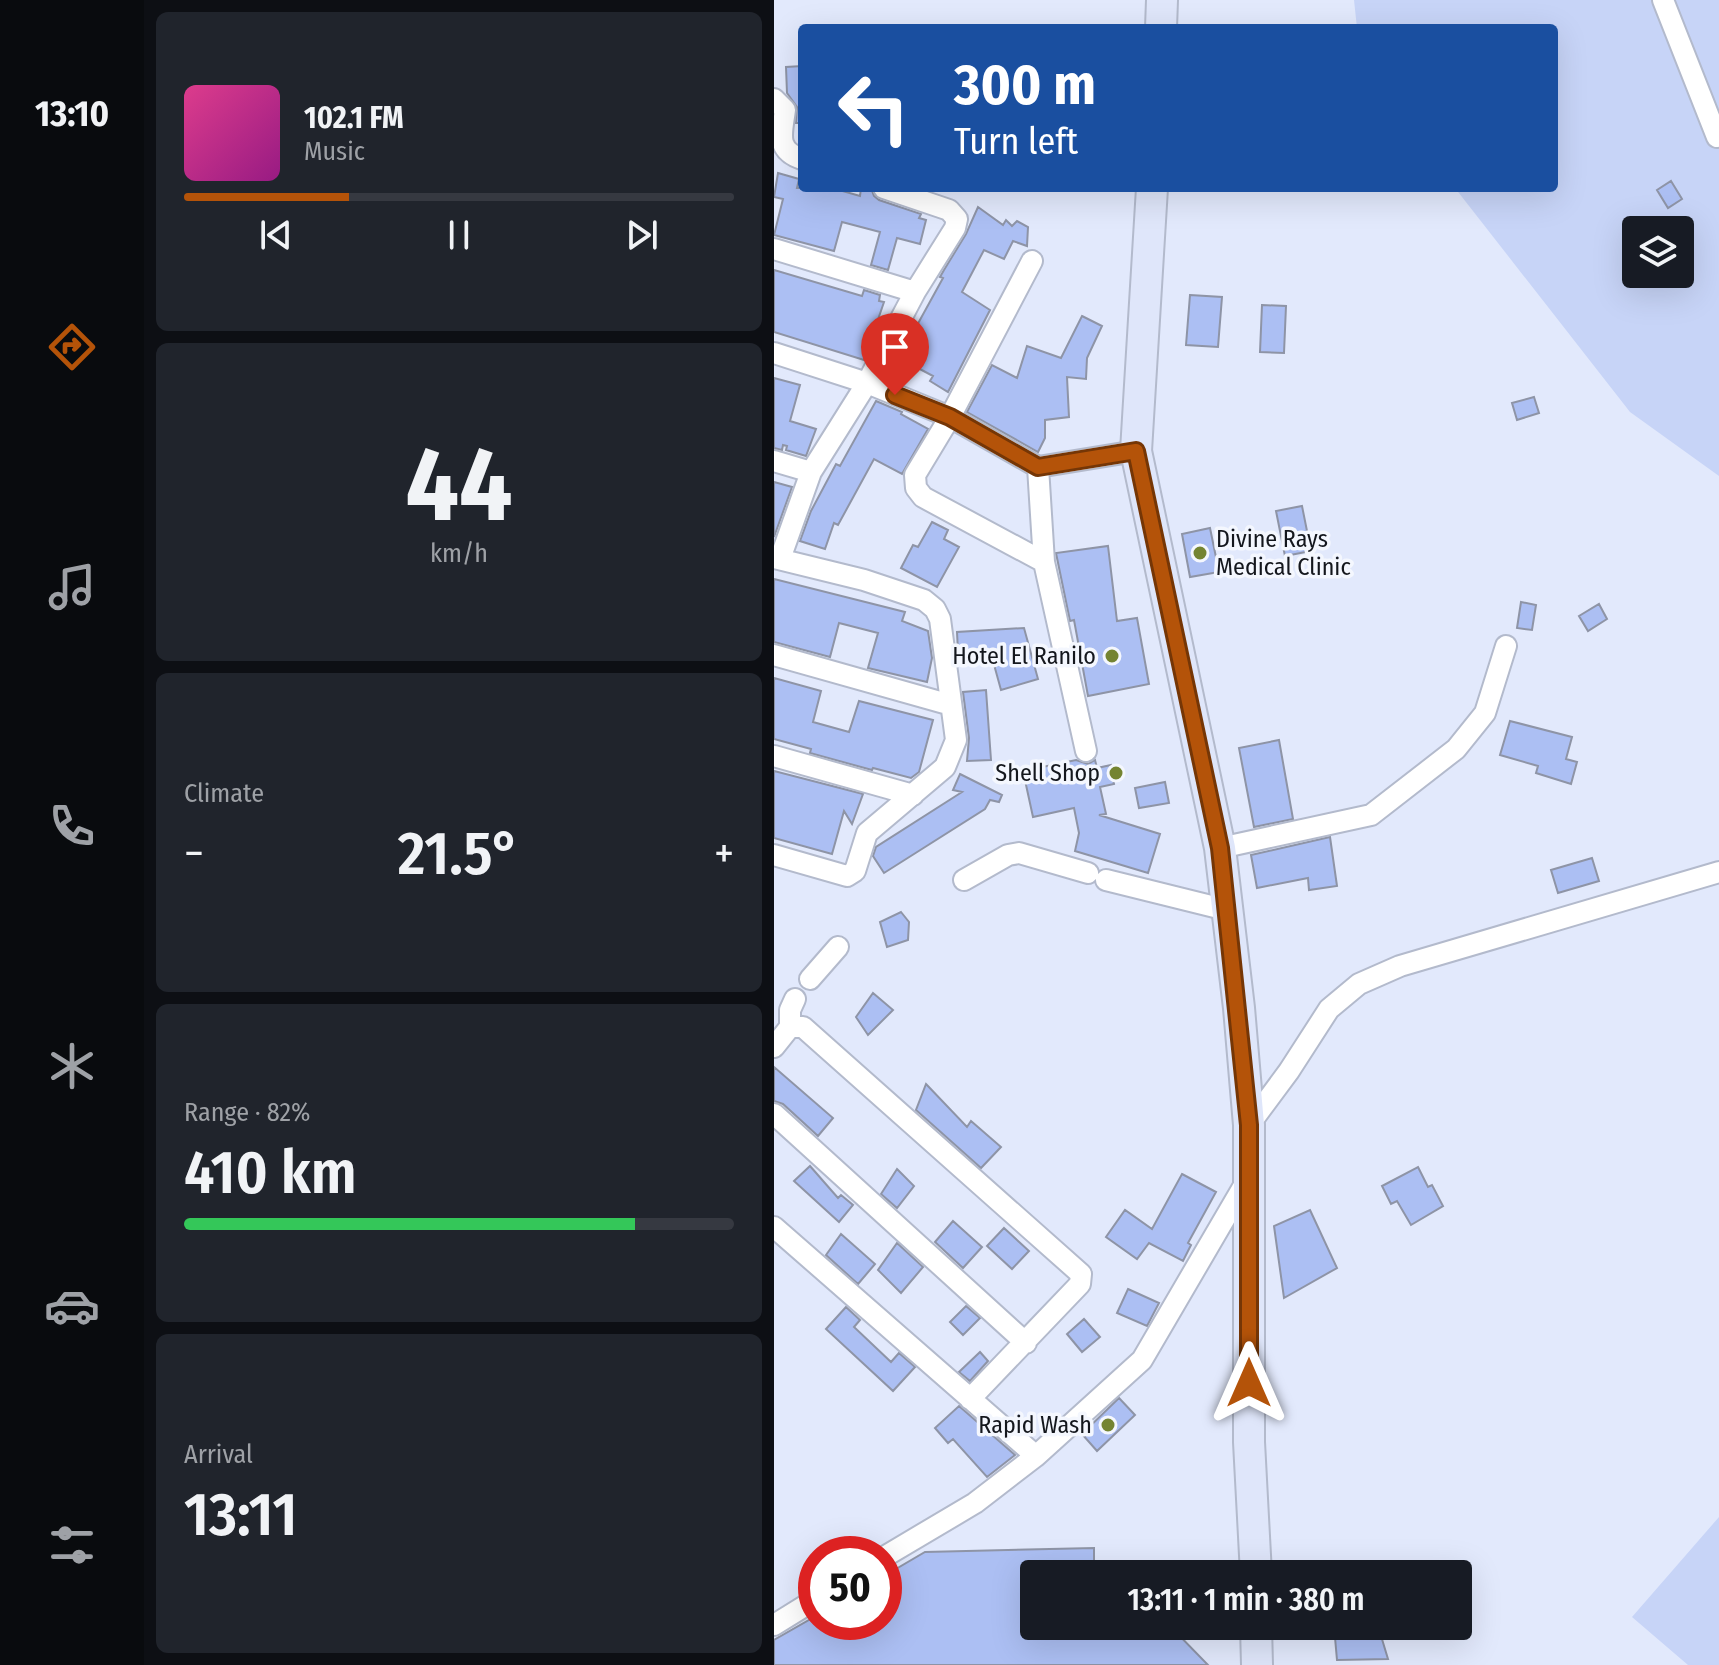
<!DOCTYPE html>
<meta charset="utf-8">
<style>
body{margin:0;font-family:"Fira Sans Condensed",sans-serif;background:#20242c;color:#f1f3f6;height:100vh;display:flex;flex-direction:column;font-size:30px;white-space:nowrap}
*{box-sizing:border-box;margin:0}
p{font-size:26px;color:#9ea1a6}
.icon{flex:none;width:44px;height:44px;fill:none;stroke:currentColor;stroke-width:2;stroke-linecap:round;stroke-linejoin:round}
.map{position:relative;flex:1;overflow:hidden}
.panel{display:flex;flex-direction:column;gap:12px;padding:12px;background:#0d0f14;width:630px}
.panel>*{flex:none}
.banner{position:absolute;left:24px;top:24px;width:760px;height:168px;border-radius:8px;box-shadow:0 8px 32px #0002;background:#1a4fa0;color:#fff;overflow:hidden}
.fabs{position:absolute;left:848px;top:216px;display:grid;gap:16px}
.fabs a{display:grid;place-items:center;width:72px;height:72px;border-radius:8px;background:#171b24;box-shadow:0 8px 32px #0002;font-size:40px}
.speed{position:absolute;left:24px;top:1536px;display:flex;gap:16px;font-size:40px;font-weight:700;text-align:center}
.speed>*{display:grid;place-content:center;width:104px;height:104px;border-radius:50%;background:#171b24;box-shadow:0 8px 32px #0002;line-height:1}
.speed .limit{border:12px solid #d22;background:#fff;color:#111}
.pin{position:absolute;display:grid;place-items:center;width:68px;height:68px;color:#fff;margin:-82px -34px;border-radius:50% 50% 50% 0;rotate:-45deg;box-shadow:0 0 8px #0007}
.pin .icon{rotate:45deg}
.me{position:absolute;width:88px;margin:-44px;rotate:0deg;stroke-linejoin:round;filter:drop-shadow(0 0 6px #0008)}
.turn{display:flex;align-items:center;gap:28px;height:168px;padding:0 24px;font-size:36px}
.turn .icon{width:104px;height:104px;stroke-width:2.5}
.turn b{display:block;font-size:56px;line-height:68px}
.big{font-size:60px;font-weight:600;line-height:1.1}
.panel .tile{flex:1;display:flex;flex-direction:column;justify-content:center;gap:12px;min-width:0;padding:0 28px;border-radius:12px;background:#20242c}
.panel .dial{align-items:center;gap:0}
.dial b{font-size:104px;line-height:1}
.song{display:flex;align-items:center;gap:24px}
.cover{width:96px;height:96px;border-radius:12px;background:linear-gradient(135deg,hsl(330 70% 55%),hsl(310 70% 35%))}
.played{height:8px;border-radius:4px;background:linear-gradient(90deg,#b45309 30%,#363941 30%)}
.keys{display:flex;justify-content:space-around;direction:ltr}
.heat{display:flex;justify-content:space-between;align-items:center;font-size:44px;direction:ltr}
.charge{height:12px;border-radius:6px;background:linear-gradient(90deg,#34c759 82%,#363941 0)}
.trip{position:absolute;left:246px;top:1560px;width:452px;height:80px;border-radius:8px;background:#171b24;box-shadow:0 8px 32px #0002;font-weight:600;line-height:80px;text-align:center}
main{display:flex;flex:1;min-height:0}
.menu{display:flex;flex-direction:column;width:144px;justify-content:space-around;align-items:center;background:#090b0e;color:#9ea1a6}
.menu .icon{width:56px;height:56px}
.menu .current{color:#b45309}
.menu b{font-size:36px;color:#f1f3f6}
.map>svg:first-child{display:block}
</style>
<main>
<nav class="menu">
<b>13:10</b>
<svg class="icon current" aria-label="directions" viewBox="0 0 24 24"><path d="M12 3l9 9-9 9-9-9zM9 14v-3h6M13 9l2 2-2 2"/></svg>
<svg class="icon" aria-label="music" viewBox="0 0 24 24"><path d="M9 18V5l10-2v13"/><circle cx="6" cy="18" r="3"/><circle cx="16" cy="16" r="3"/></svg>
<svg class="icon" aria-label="phone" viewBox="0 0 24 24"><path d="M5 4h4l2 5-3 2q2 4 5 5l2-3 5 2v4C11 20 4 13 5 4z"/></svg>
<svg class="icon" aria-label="climate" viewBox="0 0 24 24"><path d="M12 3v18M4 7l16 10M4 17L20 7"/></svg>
<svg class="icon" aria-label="car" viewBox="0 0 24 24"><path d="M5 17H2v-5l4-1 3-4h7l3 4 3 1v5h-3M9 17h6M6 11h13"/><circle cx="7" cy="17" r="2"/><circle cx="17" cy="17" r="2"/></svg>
<svg class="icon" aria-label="filters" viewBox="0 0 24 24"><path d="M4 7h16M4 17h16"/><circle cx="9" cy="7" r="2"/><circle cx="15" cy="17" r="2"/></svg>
</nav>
<section class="panel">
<div class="tile">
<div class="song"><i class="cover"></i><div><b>102.1 FM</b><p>Music</p></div></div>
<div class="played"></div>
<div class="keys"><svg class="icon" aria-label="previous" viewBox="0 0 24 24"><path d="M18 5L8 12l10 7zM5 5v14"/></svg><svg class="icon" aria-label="pause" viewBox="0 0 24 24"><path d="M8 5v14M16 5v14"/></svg><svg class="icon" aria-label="next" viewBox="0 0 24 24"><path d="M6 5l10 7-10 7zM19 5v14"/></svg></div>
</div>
<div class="tile dial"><b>44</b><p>km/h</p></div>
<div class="tile"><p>Climate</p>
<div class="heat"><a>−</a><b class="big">21.5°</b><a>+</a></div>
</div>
<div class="tile"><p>Range · 82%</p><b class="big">410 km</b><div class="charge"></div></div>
<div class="tile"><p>Arrival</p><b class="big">13:11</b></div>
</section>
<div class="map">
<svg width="945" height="1665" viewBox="0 0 945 1665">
<rect width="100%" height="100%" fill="#e2e9fc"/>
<path fill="#c7d4f7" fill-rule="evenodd" d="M580 0H945V476L856 412 681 188H780V28H583ZM862 230H906V274H862Z
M945 1517V1665H914L858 1617Z"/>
<path fill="#acbff3" stroke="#8e94a6" stroke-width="2" d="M28 66V123H22L23 107 13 93 12 67Z
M4 173 25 179 23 188H58L86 196 87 188H97L100 196 105 200 147 214 145 218 152 220 146 244 123 238 114 270 97 265 106 232 68 222 60 251 0 235 9 199 0 197Z
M897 181 908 199 894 208 883 190Z
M204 207 229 225 232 220 238 226 243 221 254 227 253 246 239 241 230 259 210 250 188 292 216 310 174 392 156 381 159 376 125 358 169 278 166 277 170 270 192 234Z
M0 270 88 296 90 290 106 295 105 301 110 302 90 360 0 332Z
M416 295 448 297 444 347 412 345Z
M488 305 512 306 510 353 486 352Z
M308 316 328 326 313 358 312 379 293 377 295 417 271 420V438L264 452 193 412 218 365 243 378 253 346 287 358Z
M0 378 26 385 16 421 42 429 32 456 12 450 13 446 9 445 8 450 0 448Z
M760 397 765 413 743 420 738 403Z
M102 401 128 412 127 414 154 429 128 474 100 459 64 525 60 523 51 549 26 541 37 511 62 464 66 466Z
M0 482 18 487 0 537Z
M528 506 537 551 511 556 502 511Z
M158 522 174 530 170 539 185 547 163 587 127 568 139 545 144 547Z
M436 528 445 572 416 577 408 534Z
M334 546 343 621 363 618 375 684 314 696 300 620 296 621 282 553Z
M0 579 131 612 128 621 154 631 158 658 153 682 94 668 104 633 65 623 56 657 0 642Z
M747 602 762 605 758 630 743 628Z
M825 604 833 619 814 631 805 616Z
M250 628 264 679 227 690 216 650 184 652 183 632Z
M0 678 47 691 39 722 75 732 85 701 159 720 145 772 137 778 99 768 98 770 36 753 37 749 0 739Z
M212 690 217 760 193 761 195 738 189 692Z
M736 721 798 737 792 759 803 762 797 784 762 773 764 766 726 755Z
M505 740 519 819 480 827 465 748Z
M302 760 314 764 321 760 323 768 337 765 340 784 326 787 332 814 325 815 386 834 374 873 301 851 305 833 300 808 259 817 249 771Z
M0 771 89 794 78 824 70 811 58 854 0 838Z
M186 774 228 795 225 802 216 800 211 809 110 873 99 856 102 847 188 792 179 790Z
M391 782 395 803 365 808 361 788Z
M556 837 563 886 535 890 534 878 483 888 477 855Z
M818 858 825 881 784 893 777 870Z
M127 912 135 922 134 940 113 947 106 922Z
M99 993 119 1010 94 1035 82 1017Z
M0 1067 59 1118 44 1136 9 1104 0 1101Z
M152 1084 193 1127 197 1121 227 1147 207 1168 142 1110Z
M36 1166 64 1198 67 1195 79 1205 65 1222 20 1181Z
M644 1167 654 1187 658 1185 669 1206 637 1225 623 1201 617 1204 608 1186Z
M123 1169 140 1186 123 1208 107 1194Z
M408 1174 442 1192 414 1243 417 1245 409 1261 375 1243 363 1259 332 1237 351 1210 378 1229Z
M536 1210 563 1268 510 1298 500 1226Z
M179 1221 208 1247 189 1268 161 1242Z
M230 1228 255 1251 238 1269 213 1246Z
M67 1234 101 1264 84 1284 52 1255Z
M123 1243 149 1267 127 1293 104 1270Z
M354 1289 385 1303 373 1326 343 1313Z
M192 1306 206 1318 189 1335 176 1322Z
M72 1307 86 1320 80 1327 117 1362 125 1353 141 1367 119 1391 52 1329Z
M310 1319 326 1337 308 1352 293 1334Z
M206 1352 214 1361 196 1381 185 1372Z
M345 1398 361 1415 323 1451 308 1434Z
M185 1406 241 1455 213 1477 179 1439 174 1443 161 1428Z
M320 1548V1574H260V1626H396L434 1665H0V1640L42 1616V1622H110V1576L151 1552Z
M560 1626H604L614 1659 563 1660Z"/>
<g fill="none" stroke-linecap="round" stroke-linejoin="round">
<defs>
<path id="street" d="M889 0 943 137
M0 99 11 110C8 133 1 150 28 159
M0 249 141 292
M258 261 176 417 141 475 142 488 149 497 270 562
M0 353 93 383 176 417 264 467 362 451
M0 461 37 472
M264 467 270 562 312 751
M0 558 90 580 150 600 161 609 166 619 182 740 171 767 93 833 81 871 73 876 0 855
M6 559 37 472 93 383 141 292 181 228 183 219 175 210 110 188
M0 655 177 705
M0 756 139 795
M446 848 597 815 682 749 711 713 732 646
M190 880 234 855 245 853 314 873
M332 880 453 910
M36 979 64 947
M16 1027V1010L21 999
M0 1047 16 1027H29L307 1274 306 1284 196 1399
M0 1114 252 1343
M475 1125 515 1071 555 1009 585 984 626 966 945 872
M0 1227 262 1456
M110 1557 201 1503 262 1456 368 1360 472 1182
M0 1625 42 1599"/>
<path id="secondary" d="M387 28 388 0
M378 188 362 451 446 848 465 1008 475 1125V1442L482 1574
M482 1626 483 1665"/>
</defs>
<use href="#street" stroke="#b3bacc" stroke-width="24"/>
<use href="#secondary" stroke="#b3bacc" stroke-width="34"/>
<use href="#street" stroke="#fff" stroke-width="20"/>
<use href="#secondary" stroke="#dfe6fa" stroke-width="30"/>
</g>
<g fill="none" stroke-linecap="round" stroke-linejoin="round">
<defs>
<path id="route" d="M121 395 176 417 264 467 362 451 446 848 475 1125V1383"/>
</defs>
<use href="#route" stroke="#753606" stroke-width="20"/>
<use href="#route" stroke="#b45309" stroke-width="14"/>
</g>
<g fill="#748432" stroke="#f4f7fe" stroke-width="3">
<circle cx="426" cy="553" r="8"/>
<circle cx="338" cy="656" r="8"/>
<circle cx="342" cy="773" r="8"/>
<circle cx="334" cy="1425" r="8"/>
</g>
<g text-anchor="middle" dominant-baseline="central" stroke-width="7" stroke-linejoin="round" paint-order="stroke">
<g font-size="24" fill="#14171d" stroke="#f4f7fe" text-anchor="end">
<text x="442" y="539" text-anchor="start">Divine Rays<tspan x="442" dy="28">Medical Clinic</tspan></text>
<text x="322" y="656">Hotel El Ranilo</text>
<text x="326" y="773">Shell Shop</text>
<text x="318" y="1425">Rapid Wash</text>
</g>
</g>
</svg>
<div class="fabs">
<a><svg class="icon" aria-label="layers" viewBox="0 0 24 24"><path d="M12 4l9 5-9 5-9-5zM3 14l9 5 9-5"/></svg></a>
</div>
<div class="speed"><div class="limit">50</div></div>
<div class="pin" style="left:121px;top:395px;background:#d93025"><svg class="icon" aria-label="arrive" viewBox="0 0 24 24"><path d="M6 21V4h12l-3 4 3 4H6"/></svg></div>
<svg class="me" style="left:475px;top:1383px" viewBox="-20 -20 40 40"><path d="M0-17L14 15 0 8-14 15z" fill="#b45309" stroke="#fff" stroke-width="4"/></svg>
<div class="trip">13:11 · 1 min · 380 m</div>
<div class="banner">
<div class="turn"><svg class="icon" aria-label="left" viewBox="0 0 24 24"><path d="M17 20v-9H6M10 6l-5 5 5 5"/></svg><div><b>300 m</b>Turn left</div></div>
</div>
</div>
</main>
